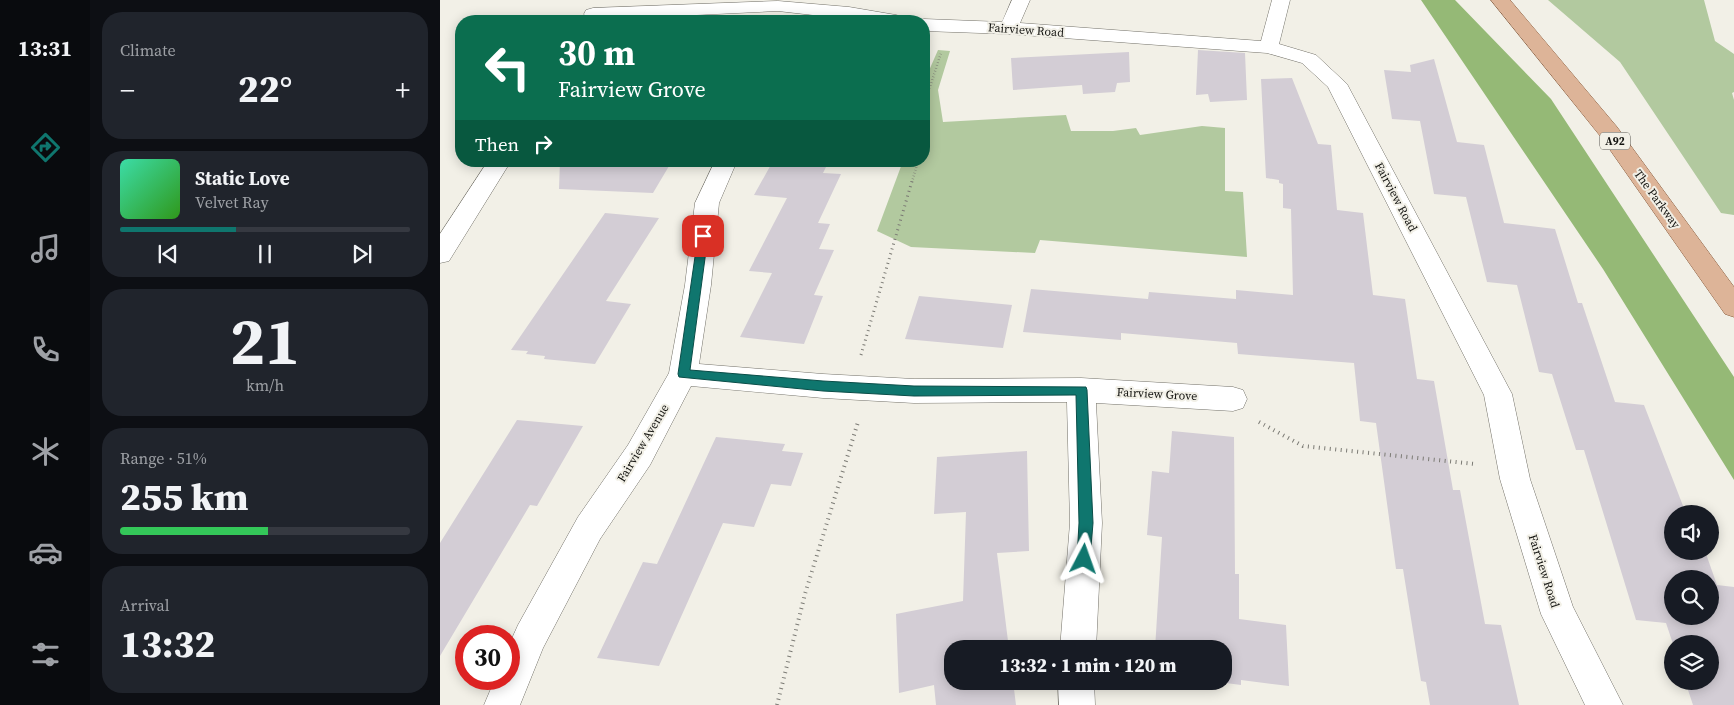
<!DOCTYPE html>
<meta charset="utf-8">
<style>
body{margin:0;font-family:"Source Serif 4",serif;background:#20242c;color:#f1f3f6;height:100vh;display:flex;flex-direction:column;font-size:19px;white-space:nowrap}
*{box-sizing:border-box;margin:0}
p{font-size:16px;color:#9ea1a6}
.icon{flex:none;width:28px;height:28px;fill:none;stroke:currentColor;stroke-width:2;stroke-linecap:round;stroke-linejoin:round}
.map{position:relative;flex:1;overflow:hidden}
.drawer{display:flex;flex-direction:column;gap:12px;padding:12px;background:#0d0f14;width:350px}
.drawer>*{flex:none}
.banner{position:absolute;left:15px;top:15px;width:475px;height:152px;border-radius:20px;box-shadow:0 2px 12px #0003;background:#0b6e4f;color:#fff;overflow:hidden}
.tools{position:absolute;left:1224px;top:505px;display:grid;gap:10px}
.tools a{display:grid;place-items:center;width:55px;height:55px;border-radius:50%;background:#171b24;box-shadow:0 2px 12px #0003;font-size:25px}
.speed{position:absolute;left:15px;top:625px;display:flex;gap:10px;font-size:25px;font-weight:700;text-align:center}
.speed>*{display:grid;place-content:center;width:65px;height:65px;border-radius:50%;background:#171b24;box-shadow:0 2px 12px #0003;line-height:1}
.speed .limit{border:8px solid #d22;background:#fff;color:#111}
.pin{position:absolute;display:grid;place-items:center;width:42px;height:42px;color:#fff;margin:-21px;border-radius:10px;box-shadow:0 2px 8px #0006}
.me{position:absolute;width:55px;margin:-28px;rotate:4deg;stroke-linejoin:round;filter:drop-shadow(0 0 4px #0008)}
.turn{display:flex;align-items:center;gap:18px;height:105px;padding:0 20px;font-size:22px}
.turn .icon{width:65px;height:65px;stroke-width:2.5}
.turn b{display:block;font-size:35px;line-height:42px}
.then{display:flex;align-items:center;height:48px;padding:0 20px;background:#0003;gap:10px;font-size:19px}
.big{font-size:38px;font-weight:800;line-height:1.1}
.drawer .widget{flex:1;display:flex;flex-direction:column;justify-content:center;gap:8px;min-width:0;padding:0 18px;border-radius:20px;background:#20242c}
.drawer .dial{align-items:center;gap:0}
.dial b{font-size:65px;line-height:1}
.song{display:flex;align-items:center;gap:15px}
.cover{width:60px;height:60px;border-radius:8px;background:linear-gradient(135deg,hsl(160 70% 55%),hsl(110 70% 35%))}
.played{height:5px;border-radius:2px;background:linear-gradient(90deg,#0f766e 40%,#363941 40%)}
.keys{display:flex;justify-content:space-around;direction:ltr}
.heat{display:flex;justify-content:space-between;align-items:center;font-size:28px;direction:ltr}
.charge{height:8px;border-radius:4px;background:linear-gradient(90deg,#34c759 51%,#363941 0)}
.trip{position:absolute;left:504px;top:640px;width:288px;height:50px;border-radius:20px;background:#171b24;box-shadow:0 2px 12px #0003;font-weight:800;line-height:50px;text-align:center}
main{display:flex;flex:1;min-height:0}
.dock{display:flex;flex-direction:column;width:90px;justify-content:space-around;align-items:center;background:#090b0e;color:#9ea1a6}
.dock .icon{width:35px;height:35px}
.dock .on{color:#0f766e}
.dock b{font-size:22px;color:#f1f3f6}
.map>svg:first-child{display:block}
</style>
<main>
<nav class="dock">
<b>13:31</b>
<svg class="icon on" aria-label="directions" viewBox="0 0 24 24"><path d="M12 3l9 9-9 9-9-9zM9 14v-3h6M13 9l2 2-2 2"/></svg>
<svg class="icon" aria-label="music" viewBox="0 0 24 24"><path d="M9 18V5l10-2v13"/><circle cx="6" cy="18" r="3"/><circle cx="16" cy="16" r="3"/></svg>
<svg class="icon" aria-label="phone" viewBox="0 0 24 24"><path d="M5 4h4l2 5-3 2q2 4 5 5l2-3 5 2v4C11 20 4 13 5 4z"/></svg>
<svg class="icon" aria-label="climate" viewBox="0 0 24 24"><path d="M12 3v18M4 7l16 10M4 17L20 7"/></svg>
<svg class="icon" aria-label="car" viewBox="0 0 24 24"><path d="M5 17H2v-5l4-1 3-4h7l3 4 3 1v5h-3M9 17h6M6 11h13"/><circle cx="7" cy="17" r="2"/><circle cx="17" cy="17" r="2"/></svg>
<svg class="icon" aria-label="filters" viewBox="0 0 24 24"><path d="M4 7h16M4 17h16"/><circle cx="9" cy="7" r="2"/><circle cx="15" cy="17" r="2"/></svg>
</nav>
<section class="drawer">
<div class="widget"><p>Climate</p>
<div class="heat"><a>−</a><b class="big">22°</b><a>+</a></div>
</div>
<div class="widget">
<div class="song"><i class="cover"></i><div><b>Static Love</b><p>Velvet Ray</p></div></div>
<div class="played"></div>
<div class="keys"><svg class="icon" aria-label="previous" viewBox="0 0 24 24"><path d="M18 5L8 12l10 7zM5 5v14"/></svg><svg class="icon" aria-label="pause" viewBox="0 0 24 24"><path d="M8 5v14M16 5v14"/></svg><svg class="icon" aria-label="next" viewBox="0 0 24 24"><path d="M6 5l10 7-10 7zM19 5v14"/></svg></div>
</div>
<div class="widget dial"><b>21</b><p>km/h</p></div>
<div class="widget"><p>Range · 51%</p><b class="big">255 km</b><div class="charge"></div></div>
<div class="widget"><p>Arrival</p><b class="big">13:32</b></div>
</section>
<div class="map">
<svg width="1294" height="705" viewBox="0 0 1294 705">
<rect width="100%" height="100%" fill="#f2f0e7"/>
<path fill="#b2c99f" d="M1108 0H1264L1275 41 1294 54V92L1292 93 1294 100V215L1281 213 1180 62Z
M498 50 510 51 498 90 503 122 626 115 631 131H673L696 128 700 135 762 126 785 128V191L803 192 807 257 600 240 595 253 471 247 437 231 463 161H484V82Z"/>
<path fill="#95b976" d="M981 0H1015L1111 99 1294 377V480L1163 269Z"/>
<path fill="#d3cdd5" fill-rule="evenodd" d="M758 50 805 53 807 100 770 102 768 94 756 95Z
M689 52 690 82 677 83 675 92 643 94 642 85 573 90 571 58Z
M994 59 1017 142 1044 145 1064 223 1115 229 1138 303H1142L1175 402 1204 405 1245 511 1250 512 1251 514H1232V551H1265L1277 585 1294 587V705H1253L1245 681H1270V644H1233L1226 623 1196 620 1144 450H1136L1112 374 1099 372 1077 285 1047 282 1026 197 994 194 980 121 952 119 944 70 971 72 970 65ZM1232 579H1270V616H1232Z
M852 78 878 144 891 145 897 210 923 213 933 295 965 299 977 379 994 381 1013 490H1020L1045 624 1061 625 1079 705H990L986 682 981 681 963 569H956L936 423 920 421 914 363 798 354 797 343 681 333V340L583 332 591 289 708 299 709 292 796 299V290L853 295 851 209 843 208V184L839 183V180L826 178 821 79Z
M120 161H232L213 193 119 189Z
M333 161H389L383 173 401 174 378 223 390 224 379 249 394 250 374 295 383 296 364 344 300 337 332 273 309 271 347 198 314 195Z
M165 213 219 218 166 301 191 304 155 364 104 359 105 356 86 354 88 351 71 350Z
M479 296 572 305 563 348 465 339Z
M77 420 143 426 97 506 90 505 0 656V543Z
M732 431 794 437 795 574H799V619L846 625 849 686 801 680V685L771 681H782V649H715L722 537 707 535 712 471 729 473Z
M276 437 345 444 342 451 363 453 351 486 331 484 314 527 283 523 219 666 157 658 203 562 217 564Z
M587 451 589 551 557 553 569 649H512V681H573L576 705H496L494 685 459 693 456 614 523 601 526 512 494 514 497 457Z"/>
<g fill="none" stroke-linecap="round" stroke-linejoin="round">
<defs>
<path id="minor" d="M572 0H590L580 23 821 41 832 0H850L839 44 876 55 907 84 1072 394 1090 479 1133 607 1183 705H1145L1101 614 1060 479 1044 395 888 87 862 63 827 53 569 34 484 31V21H477L484 19 562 22Z
M338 1 409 7 456 15 463 17 465 21H425L338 11 153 20 146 18 144 14 146 10 153 8Z
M48 161H71L9 261 0 263V234Z
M275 161H297L279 203 271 285 259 364 383 374 474 379 641 378 793 387 803 390 807 399 803 408 793 411 656 403 662 523 656 649H620L630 523 627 402 474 403 383 398 251 386 210 465 160 539 103 648 80 705H44L55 679H69V645L78 625 138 517 188 445 229 373 245 285 255 203Z
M618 681H654L655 705H619Z"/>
<path id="major" d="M1051 0H1070L1177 127 1294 287V317L1285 314 1161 137Z"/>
</defs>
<use href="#minor" stroke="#74726a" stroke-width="1"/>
<use href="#major" stroke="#875b3c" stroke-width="1"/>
<path stroke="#7b7a74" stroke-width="2.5" stroke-dasharray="0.5 2.5" stroke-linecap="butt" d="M484 142 487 96 501 53
M472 182 478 161"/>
<path stroke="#7b7a74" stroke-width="3" stroke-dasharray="1 4" stroke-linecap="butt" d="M421 355 472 181"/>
<path stroke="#7b7a74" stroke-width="4" stroke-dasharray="1 4.5" stroke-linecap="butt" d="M819 422 863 446 1035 464
M337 705 365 594 418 422"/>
<use href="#minor" fill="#fff" fill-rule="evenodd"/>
<use href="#major" fill="#ddb498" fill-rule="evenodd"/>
</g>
<path fill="#0f766e" stroke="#0a4d48" d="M263 232 268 236 250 370 383 381 474 386 646 387 647 390 653 523 650 559 648 564 644 566 639 564 637 559 639 523 636 395 474 396 383 391 239 377 238 374 258 236Z"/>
<g text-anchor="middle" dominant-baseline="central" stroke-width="4" stroke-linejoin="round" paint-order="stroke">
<rect fill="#f2f0e7" stroke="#565550" stroke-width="1" x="1160" y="132.5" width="30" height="17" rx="4"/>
<g font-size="11" font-weight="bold" fill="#131310">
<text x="1175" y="141">A92</text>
</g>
<g font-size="12" fill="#131310" stroke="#f2f0e7">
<text transform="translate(586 30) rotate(4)">Fairview Road</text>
<text transform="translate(956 197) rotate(62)">Fairview Road</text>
<text transform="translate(1217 199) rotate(54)">The Parkway</text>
<text transform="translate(717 394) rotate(3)">Fairview Grove</text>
<text transform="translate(203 443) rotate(-59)">Fairview Avenue</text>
<text transform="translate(1104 571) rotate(72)">Fairview Road</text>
</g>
</g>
</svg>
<div class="tools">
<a><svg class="icon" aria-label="sound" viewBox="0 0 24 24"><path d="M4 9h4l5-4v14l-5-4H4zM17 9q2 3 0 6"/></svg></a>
<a><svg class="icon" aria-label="search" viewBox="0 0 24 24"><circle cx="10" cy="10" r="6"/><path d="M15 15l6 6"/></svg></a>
<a><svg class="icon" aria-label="layers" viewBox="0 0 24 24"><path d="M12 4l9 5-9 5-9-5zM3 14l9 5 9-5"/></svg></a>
</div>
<div class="speed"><div class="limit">30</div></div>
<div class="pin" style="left:263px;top:236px;background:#d93025"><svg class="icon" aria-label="arrive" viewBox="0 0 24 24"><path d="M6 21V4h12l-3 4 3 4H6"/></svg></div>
<svg class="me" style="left:644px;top:559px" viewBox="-20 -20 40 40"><path d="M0-17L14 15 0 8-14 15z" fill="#0f766e" stroke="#fff" stroke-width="4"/></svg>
<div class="trip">13:32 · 1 min · 120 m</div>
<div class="banner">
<div class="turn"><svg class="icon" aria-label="left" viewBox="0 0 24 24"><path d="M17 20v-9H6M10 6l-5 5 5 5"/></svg><div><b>30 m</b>Fairview Grove</div></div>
<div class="then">Then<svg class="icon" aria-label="right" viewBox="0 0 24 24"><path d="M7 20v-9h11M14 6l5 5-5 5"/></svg></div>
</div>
</div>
</main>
